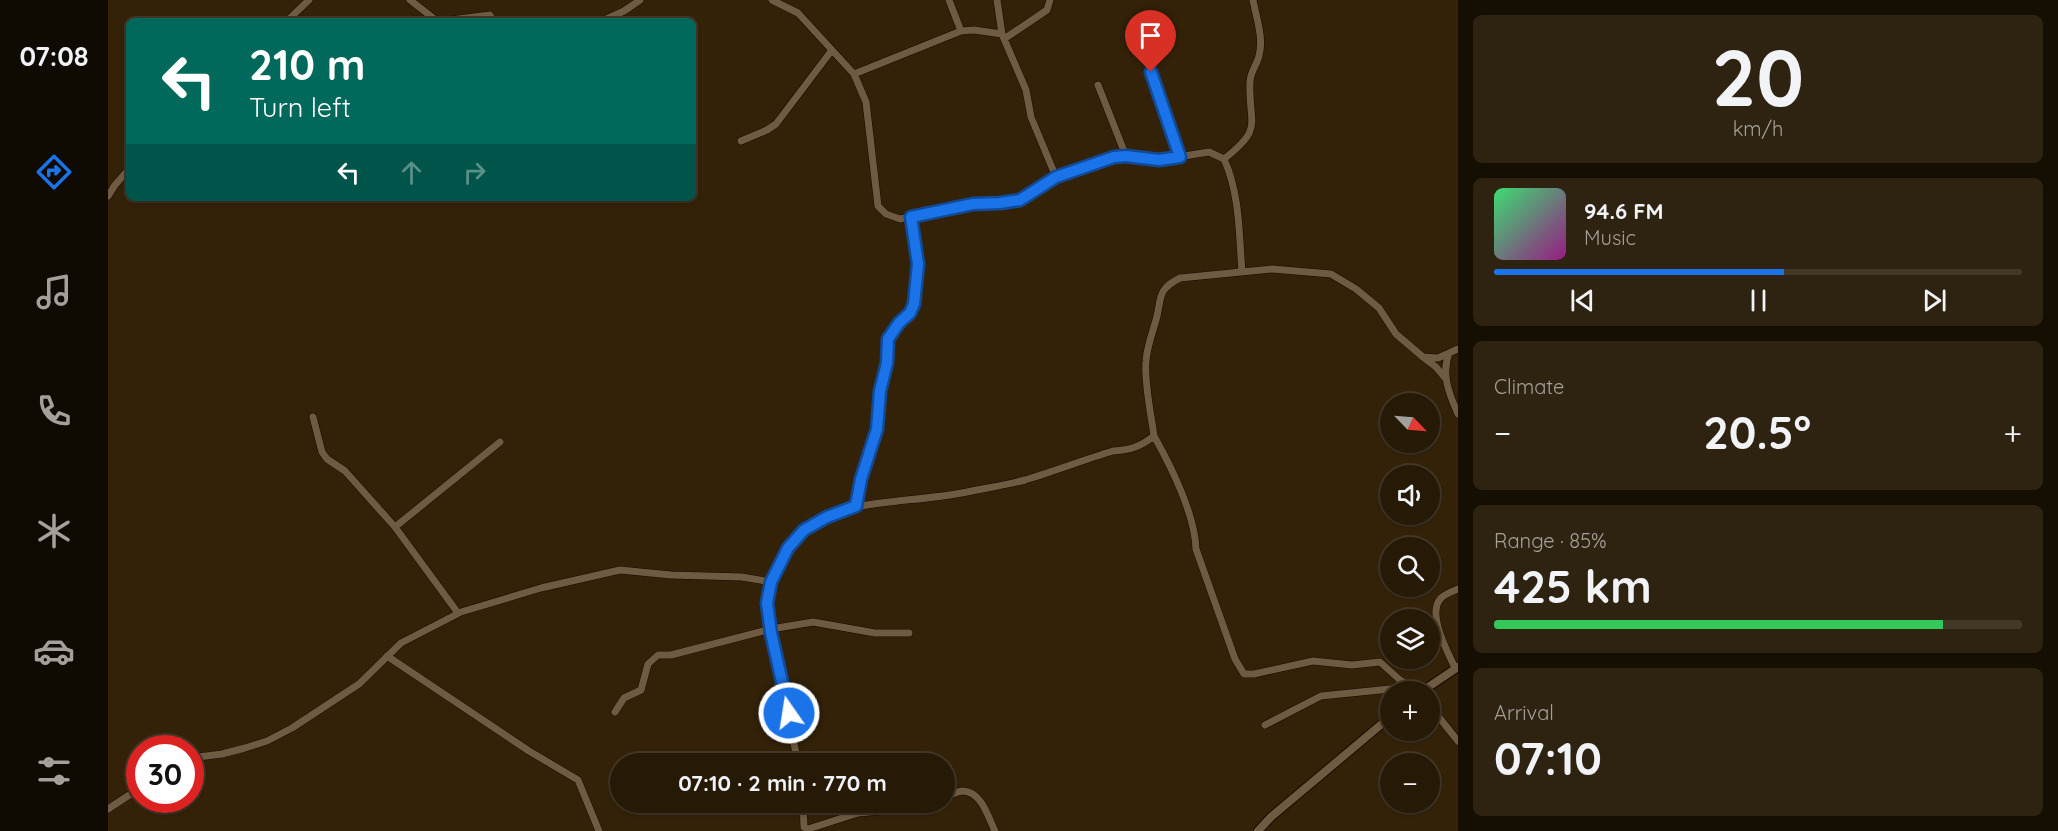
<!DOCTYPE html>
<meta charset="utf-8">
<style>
body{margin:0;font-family:Quicksand,sans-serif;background:#2e2310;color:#f1f3f6;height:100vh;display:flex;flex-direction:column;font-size:22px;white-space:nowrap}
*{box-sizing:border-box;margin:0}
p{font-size:20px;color:#a4a19b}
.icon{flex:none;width:33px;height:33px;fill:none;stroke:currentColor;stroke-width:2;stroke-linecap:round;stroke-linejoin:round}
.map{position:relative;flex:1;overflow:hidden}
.drawer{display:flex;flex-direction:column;gap:15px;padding:15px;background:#150e03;width:600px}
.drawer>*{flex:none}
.hud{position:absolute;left:18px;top:18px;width:570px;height:183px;border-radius:9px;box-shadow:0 2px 4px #0004,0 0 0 2px #423828;background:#00695c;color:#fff;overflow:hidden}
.needle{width:39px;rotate:115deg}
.buttons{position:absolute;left:1272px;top:393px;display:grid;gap:12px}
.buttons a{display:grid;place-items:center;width:60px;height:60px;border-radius:50%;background:#261a06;box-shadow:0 2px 4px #0004,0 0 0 2px #423828;font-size:30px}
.speed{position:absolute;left:18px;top:735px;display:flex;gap:12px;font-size:30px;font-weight:700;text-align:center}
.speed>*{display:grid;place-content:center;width:78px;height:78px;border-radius:50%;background:#261a06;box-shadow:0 2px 4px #0004,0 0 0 2px #423828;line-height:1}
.speed .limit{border:9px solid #d22;background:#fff;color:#111}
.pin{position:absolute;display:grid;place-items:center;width:51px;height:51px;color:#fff;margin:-62px -26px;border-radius:50% 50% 50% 0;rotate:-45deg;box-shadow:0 0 6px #0007}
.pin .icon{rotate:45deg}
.me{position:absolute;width:66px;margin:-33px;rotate:347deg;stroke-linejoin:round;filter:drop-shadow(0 0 4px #0008)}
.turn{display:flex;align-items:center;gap:21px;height:126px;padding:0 24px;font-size:27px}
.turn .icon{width:78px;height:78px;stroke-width:2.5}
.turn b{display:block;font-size:42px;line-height:51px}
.lanes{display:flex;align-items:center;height:57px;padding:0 24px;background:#0003;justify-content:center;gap:30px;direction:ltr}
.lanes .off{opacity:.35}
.big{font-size:45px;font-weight:700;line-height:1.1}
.drawer .card{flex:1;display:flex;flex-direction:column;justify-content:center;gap:9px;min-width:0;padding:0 21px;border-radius:9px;background:#2e2310}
.drawer .dial{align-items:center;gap:0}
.dial b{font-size:78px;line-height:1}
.song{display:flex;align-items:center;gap:18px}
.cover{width:72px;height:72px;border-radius:9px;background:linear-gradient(135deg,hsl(140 70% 55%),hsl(310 70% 35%))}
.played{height:6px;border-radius:3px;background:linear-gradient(90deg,#1a73e8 55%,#423828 55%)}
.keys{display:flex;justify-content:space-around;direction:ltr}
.heat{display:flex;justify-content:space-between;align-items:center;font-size:33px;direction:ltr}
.charge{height:9px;border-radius:4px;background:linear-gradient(90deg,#34c759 85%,#423828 0)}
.trip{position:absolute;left:502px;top:753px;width:345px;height:60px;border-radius:30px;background:#261a06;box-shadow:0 2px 4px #0004,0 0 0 2px #423828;font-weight:700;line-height:60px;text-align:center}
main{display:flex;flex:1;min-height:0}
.dock{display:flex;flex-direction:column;width:108px;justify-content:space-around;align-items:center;background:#0f0a02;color:#a4a19b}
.dock .icon{width:42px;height:42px}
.dock .active{color:#1a73e8}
.dock b{font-size:27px;color:#f1f3f6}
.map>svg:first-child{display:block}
</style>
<main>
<nav class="dock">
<b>07:08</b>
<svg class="icon active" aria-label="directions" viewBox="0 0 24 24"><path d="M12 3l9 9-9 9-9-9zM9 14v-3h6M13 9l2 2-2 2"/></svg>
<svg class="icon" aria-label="music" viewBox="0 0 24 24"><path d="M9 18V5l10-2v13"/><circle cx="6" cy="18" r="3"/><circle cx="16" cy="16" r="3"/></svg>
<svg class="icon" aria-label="phone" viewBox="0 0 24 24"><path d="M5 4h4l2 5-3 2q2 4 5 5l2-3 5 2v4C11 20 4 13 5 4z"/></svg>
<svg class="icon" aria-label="climate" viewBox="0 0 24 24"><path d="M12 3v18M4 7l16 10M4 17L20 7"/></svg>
<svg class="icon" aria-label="car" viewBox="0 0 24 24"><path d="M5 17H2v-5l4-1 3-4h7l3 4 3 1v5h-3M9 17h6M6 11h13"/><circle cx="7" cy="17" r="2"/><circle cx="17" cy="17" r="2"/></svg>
<svg class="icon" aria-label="filters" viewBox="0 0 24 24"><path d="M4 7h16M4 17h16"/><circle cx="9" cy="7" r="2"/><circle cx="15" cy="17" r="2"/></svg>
</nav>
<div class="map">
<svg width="1350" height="831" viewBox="0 0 1350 831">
<rect width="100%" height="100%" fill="#332208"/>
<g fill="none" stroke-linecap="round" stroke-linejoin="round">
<defs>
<path id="minor" d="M302 0 329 21
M664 0 690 13 746 74 758 102 770 206 778 214 792 219 865 204 892 203 912 200 948 177 1006 157 1018 156 1051 160 1101 152 1116 159C1132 194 1131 235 1134 272
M841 0 853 31 866 30 894 34
M889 0 894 34 918 90 923 117 948 177
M179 21 201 0
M335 21 382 15 385 21
M494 21 516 11 532 0
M1028 30 1072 157
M896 39 939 10 942 0
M746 74 853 31
M990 85 1018 156
M633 141 659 130 668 124 724 50
M1116 159C1157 127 1140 125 1142 82 1142 72 1149 65 1151 56 1156 38 1148 17 1145 0
M0 196 7 185 21 169
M1341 353C1333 374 1341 394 1350 414
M1316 358 1328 367 1338 379
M205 417 214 452 219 459 237 471 287 527 350 613
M1046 436C1063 466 1087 515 1088 549L1127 659 1136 674H1146L1205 661 1244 665 1272 662 1292 680 1313 691
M748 506 753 479 769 429 773 391 779 363 780 339 791 323 802 313 806 304 810 264 803 217
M287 527 392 442
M279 656 421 751 470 780 491 831
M1347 668C1340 652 1318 614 1333 598 1337 594 1345 591 1350 589
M1322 706 1350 741
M507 712 516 698 533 690 540 664 550 655H563L663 629 705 622 767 633H801
M1157 725 1213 696 1302 687
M82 758 114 754 137 748 159 741 184 728 251 684 293 643 353 612 433 588 512 570 563 575 634 577 663 582
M690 764 659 603C683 487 769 510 859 492 878 488 898 485 917 480 947 471 975 460 1005 451 1022 450 1032 447 1046 436 1043 414 1036 382 1038 361 1039 347 1044 334 1048 320 1054 299 1048 290 1072 278L1164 269 1223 274 1248 289 1271 308 1288 334 1315 357 1330 358 1350 349
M837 798C842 795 850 791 855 791 874 792 880 817 887 831
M695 802 696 827 700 829 750 813 806 808 825 802
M0 809 32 788"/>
<path id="tertiary" d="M1313 692 1350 667
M1150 831 1163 817 1282 717"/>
</defs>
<use href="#minor" stroke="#1a0a00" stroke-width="8"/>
<use href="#tertiary" stroke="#1a0a00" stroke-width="10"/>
<use href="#minor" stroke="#6f5b41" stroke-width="7"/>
<use href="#tertiary" stroke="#6f5b41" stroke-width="8"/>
</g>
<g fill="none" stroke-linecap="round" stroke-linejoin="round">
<defs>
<path id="route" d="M681 713 663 633 659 603 663 582 680 548 696 530 719 517 748 506 753 479 769 429 772 391 779 363 780 339 791 323 802 313 806 304 810 264 803 217 865 204 892 203 912 200 948 177 1006 157 1018 156 1051 160 1072 157 1043 72"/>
</defs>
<use href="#route" stroke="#114b97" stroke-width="15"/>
<use href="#route" stroke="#1a73e8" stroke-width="10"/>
</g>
</svg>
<div class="buttons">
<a><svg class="needle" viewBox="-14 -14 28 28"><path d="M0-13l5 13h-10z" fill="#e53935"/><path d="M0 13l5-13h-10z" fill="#a4a19b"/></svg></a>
<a><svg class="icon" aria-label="sound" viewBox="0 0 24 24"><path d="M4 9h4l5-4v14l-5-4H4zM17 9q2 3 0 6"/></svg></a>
<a><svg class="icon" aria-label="search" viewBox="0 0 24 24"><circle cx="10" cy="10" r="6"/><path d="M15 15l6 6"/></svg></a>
<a><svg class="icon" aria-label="layers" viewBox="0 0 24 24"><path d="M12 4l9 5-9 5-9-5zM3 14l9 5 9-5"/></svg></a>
<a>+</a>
<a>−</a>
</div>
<div class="speed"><div class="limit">30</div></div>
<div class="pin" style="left:1043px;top:72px;background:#d93025"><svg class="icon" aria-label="arrive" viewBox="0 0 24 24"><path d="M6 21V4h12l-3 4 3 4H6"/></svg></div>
<svg class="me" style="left:681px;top:713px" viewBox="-20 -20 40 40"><circle r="17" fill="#1a73e8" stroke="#fff" stroke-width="3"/><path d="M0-11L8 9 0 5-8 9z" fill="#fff"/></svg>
<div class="trip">07:10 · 2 min · 770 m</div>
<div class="hud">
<div class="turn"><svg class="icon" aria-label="left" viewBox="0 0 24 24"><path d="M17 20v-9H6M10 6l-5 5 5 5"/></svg><div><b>210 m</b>Turn left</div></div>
<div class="lanes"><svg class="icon" aria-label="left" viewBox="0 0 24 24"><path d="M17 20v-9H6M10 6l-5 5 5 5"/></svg><svg class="icon off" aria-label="ahead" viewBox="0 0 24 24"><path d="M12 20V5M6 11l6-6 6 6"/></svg><svg class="icon off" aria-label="right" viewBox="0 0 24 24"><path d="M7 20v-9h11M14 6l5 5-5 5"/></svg></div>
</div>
</div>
<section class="drawer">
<div class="card dial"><b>20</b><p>km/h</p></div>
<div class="card">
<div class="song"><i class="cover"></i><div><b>94.6 FM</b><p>Music</p></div></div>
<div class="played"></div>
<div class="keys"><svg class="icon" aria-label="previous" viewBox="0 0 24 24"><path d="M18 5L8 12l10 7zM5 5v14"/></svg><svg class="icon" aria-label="pause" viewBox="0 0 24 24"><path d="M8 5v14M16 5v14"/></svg><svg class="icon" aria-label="next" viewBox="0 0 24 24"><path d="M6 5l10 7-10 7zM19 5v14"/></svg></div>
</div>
<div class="card"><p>Climate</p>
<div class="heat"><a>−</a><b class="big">20.5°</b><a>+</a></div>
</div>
<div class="card"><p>Range · 85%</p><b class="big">425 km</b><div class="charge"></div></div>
<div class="card"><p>Arrival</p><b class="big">07:10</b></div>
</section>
</main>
